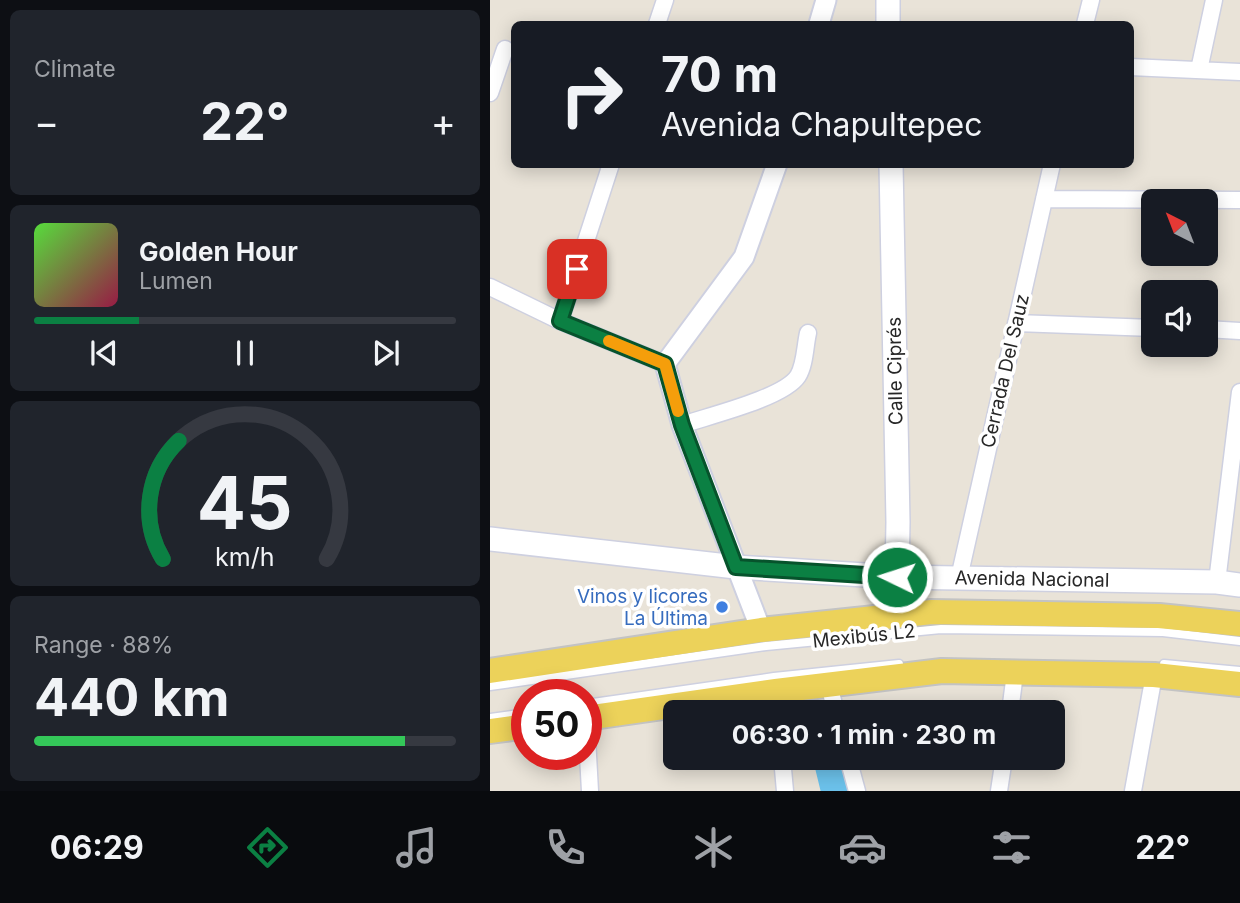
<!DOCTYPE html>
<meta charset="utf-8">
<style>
body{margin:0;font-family:Inter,sans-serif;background:#20242c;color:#f1f3f6;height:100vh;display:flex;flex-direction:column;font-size:26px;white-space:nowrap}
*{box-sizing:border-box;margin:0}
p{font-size:23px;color:#9ea1a6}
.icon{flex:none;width:38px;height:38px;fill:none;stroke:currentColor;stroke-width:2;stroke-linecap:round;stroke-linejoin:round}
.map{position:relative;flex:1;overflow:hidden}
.side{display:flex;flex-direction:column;gap:10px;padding:10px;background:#0d0f14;width:490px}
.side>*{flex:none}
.hud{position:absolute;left:21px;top:21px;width:623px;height:147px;border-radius:10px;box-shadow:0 4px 18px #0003;background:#171b24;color:#f1f3f6;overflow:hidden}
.needle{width:46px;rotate:318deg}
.buttons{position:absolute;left:651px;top:189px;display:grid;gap:14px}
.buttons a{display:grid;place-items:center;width:77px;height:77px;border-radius:10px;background:#171b24;box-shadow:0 4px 18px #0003;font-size:35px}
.speed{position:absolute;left:21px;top:679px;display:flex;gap:14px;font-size:35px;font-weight:700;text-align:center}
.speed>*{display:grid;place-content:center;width:91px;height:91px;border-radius:50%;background:#171b24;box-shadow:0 4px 18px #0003;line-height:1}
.speed .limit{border:10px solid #d22;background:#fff;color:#111}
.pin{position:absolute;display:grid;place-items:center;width:60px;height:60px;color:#fff;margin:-30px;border-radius:14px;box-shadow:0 4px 10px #0006}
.me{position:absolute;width:77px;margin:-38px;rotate:274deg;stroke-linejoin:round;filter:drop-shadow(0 0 5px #0008)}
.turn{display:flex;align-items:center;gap:24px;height:147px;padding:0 35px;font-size:32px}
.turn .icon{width:91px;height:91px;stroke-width:2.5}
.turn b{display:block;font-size:49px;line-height:60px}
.big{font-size:52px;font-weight:700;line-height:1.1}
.side .card{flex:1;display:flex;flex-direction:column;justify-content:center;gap:10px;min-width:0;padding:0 24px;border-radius:10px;background:#20242c}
.side .dial{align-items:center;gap:0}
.dial svg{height:182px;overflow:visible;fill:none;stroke:#363941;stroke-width:7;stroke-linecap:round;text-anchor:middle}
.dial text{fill:#f1f3f6;stroke:none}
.song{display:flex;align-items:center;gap:21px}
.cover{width:84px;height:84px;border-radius:10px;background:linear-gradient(135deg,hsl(110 70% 55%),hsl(340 70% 35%))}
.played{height:7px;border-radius:4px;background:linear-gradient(90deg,#0b8043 25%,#363941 25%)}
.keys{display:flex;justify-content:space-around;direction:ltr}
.heat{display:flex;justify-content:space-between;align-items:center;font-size:38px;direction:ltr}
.charge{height:10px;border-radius:5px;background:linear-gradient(90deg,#34c759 88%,#363941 0)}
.trip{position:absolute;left:173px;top:700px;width:402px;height:70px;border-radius:10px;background:#171b24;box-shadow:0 4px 18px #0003;font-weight:700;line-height:70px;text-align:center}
.tabs{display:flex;height:112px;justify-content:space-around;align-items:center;background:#090b0e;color:#9ea1a6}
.tabs .icon{width:49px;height:49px}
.tabs .active{color:#0b8043}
.tabs b{font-size:32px;color:#f1f3f6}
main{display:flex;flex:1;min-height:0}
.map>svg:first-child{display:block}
</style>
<main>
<section class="side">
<div class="card"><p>Climate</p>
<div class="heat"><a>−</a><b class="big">22°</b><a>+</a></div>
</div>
<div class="card">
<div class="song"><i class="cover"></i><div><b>Golden Hour</b><p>Lumen</p></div></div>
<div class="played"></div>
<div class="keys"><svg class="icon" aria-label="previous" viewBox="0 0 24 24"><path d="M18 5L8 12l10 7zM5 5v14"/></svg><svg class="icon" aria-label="pause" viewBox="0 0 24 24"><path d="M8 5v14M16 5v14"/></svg><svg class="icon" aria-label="next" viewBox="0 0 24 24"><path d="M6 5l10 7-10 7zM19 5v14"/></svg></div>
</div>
<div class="card dial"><svg viewBox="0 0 100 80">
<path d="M14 69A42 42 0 1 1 86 69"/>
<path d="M14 69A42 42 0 0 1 21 17" stroke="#0b8043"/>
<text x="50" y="56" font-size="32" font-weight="700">45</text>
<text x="50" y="72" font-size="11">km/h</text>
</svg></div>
<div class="card"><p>Range · 88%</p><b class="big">440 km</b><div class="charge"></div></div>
</section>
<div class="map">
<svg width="750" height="791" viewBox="0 0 750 791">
<rect width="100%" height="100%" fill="#e9e3d8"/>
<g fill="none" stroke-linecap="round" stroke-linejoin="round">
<path stroke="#6cc2eb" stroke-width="28" d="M337 758 345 791"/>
<defs>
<path id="service" d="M674 664 750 671
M0 686 276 646 451 629 673 632 750 641
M96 704 284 677 409 664
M0 718 37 713"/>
<path id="minor" d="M167 24 175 0
M595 24 601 0
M640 67 750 72
M709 70 724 0
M0 93 15 49
M554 199 750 200
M0 287 70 321 175 364
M70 321 121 164
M526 323 663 328
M716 329 750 331
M192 425C218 416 294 398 308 376 315 365 315 346 318 333
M469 578 562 164
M727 582 750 392
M339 685 346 712
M286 691 288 712
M520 712 525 673
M96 719 100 791
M292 758 295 791
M358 758 367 791
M509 791 514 758
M643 791 664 675"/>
<path id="tertiary" d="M329 24 336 0
M271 630 192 425 175 364 254 257 287 164"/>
<path id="secondary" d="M398 0V24
M401 164 408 522 407 577
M0 539 246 567 407 577 727 582 750 585"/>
<path id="primary" d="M0 671 271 630 442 612 669 616 750 624
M96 718 286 691 452 671 664 675 750 684
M0 731 37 726"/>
</defs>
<use href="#service" stroke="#ced0e0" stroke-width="11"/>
<use href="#minor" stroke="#ced0e0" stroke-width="19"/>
<use href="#tertiary" stroke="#ced0e0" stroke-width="23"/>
<use href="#secondary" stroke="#ced0e0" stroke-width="26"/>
<use href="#primary" stroke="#c3c3c3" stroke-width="28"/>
<use href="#service" stroke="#fff" stroke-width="8"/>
<use href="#minor" stroke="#fff" stroke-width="16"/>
<use href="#tertiary" stroke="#fff" stroke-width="19"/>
<use href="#secondary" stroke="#fff" stroke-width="23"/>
<use href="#primary" stroke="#ecd25a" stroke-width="24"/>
</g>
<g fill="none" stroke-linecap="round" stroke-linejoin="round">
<defs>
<path id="route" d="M87 269 70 321 175 364 192 425 246 567 407 577"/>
</defs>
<use href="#route" stroke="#07532c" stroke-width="18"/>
<use href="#route" stroke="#0b8043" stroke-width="12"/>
<path stroke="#f59e0b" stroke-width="12" d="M119 341 175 364 188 411"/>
</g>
<circle fill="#3f7fe0" stroke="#fff" stroke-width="2.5" cx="232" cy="607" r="7"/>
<g text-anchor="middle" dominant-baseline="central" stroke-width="7" stroke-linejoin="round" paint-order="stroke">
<g font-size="19" fill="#272727" stroke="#fff">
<text transform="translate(405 371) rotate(-91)">Calle Ciprés</text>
<text transform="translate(515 371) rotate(-77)">Cerrada Del Sauz</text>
<text transform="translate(542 579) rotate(1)">Avenida Nacional</text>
<text transform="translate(374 636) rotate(-6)">Mexibús L2</text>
</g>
<g font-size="19" fill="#366cbe" stroke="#fff" text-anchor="end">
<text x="218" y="596">Vinos y licores<tspan x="218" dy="22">La Última</tspan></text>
</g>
</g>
</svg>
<div class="buttons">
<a><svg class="needle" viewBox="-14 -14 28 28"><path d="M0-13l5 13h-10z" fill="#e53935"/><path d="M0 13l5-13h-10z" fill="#9ea1a6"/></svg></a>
<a><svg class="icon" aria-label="sound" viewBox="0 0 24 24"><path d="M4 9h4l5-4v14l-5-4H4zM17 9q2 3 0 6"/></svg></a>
</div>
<div class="speed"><div class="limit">50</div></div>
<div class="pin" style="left:87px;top:269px;background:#d93025"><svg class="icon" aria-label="arrive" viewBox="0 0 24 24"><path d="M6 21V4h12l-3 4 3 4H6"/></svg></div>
<svg class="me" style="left:407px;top:577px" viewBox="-20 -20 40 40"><circle r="17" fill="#0b8043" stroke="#fff" stroke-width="3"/><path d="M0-11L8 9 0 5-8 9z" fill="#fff"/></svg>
<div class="trip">06:30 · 1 min · 230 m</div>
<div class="hud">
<div class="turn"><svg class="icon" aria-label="right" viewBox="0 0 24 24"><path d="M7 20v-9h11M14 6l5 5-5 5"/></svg><div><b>70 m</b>Avenida Chapultepec</div></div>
</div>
</div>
</main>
<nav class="tabs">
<b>06:29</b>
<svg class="icon active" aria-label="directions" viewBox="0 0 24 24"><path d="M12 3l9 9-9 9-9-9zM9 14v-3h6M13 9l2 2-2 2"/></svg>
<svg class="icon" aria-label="music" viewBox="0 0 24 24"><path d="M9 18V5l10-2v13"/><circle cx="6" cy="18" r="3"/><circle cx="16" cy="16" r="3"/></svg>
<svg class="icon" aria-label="phone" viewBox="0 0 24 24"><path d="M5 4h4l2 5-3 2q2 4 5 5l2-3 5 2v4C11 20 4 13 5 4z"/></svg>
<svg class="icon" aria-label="climate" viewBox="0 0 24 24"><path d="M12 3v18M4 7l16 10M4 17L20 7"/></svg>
<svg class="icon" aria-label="car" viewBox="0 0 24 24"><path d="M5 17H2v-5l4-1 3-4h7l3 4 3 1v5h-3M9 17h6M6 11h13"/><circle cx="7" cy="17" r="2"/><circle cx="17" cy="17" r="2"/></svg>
<svg class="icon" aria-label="filters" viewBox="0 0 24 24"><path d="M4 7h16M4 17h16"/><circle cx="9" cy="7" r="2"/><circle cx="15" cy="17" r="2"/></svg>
<b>22°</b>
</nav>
